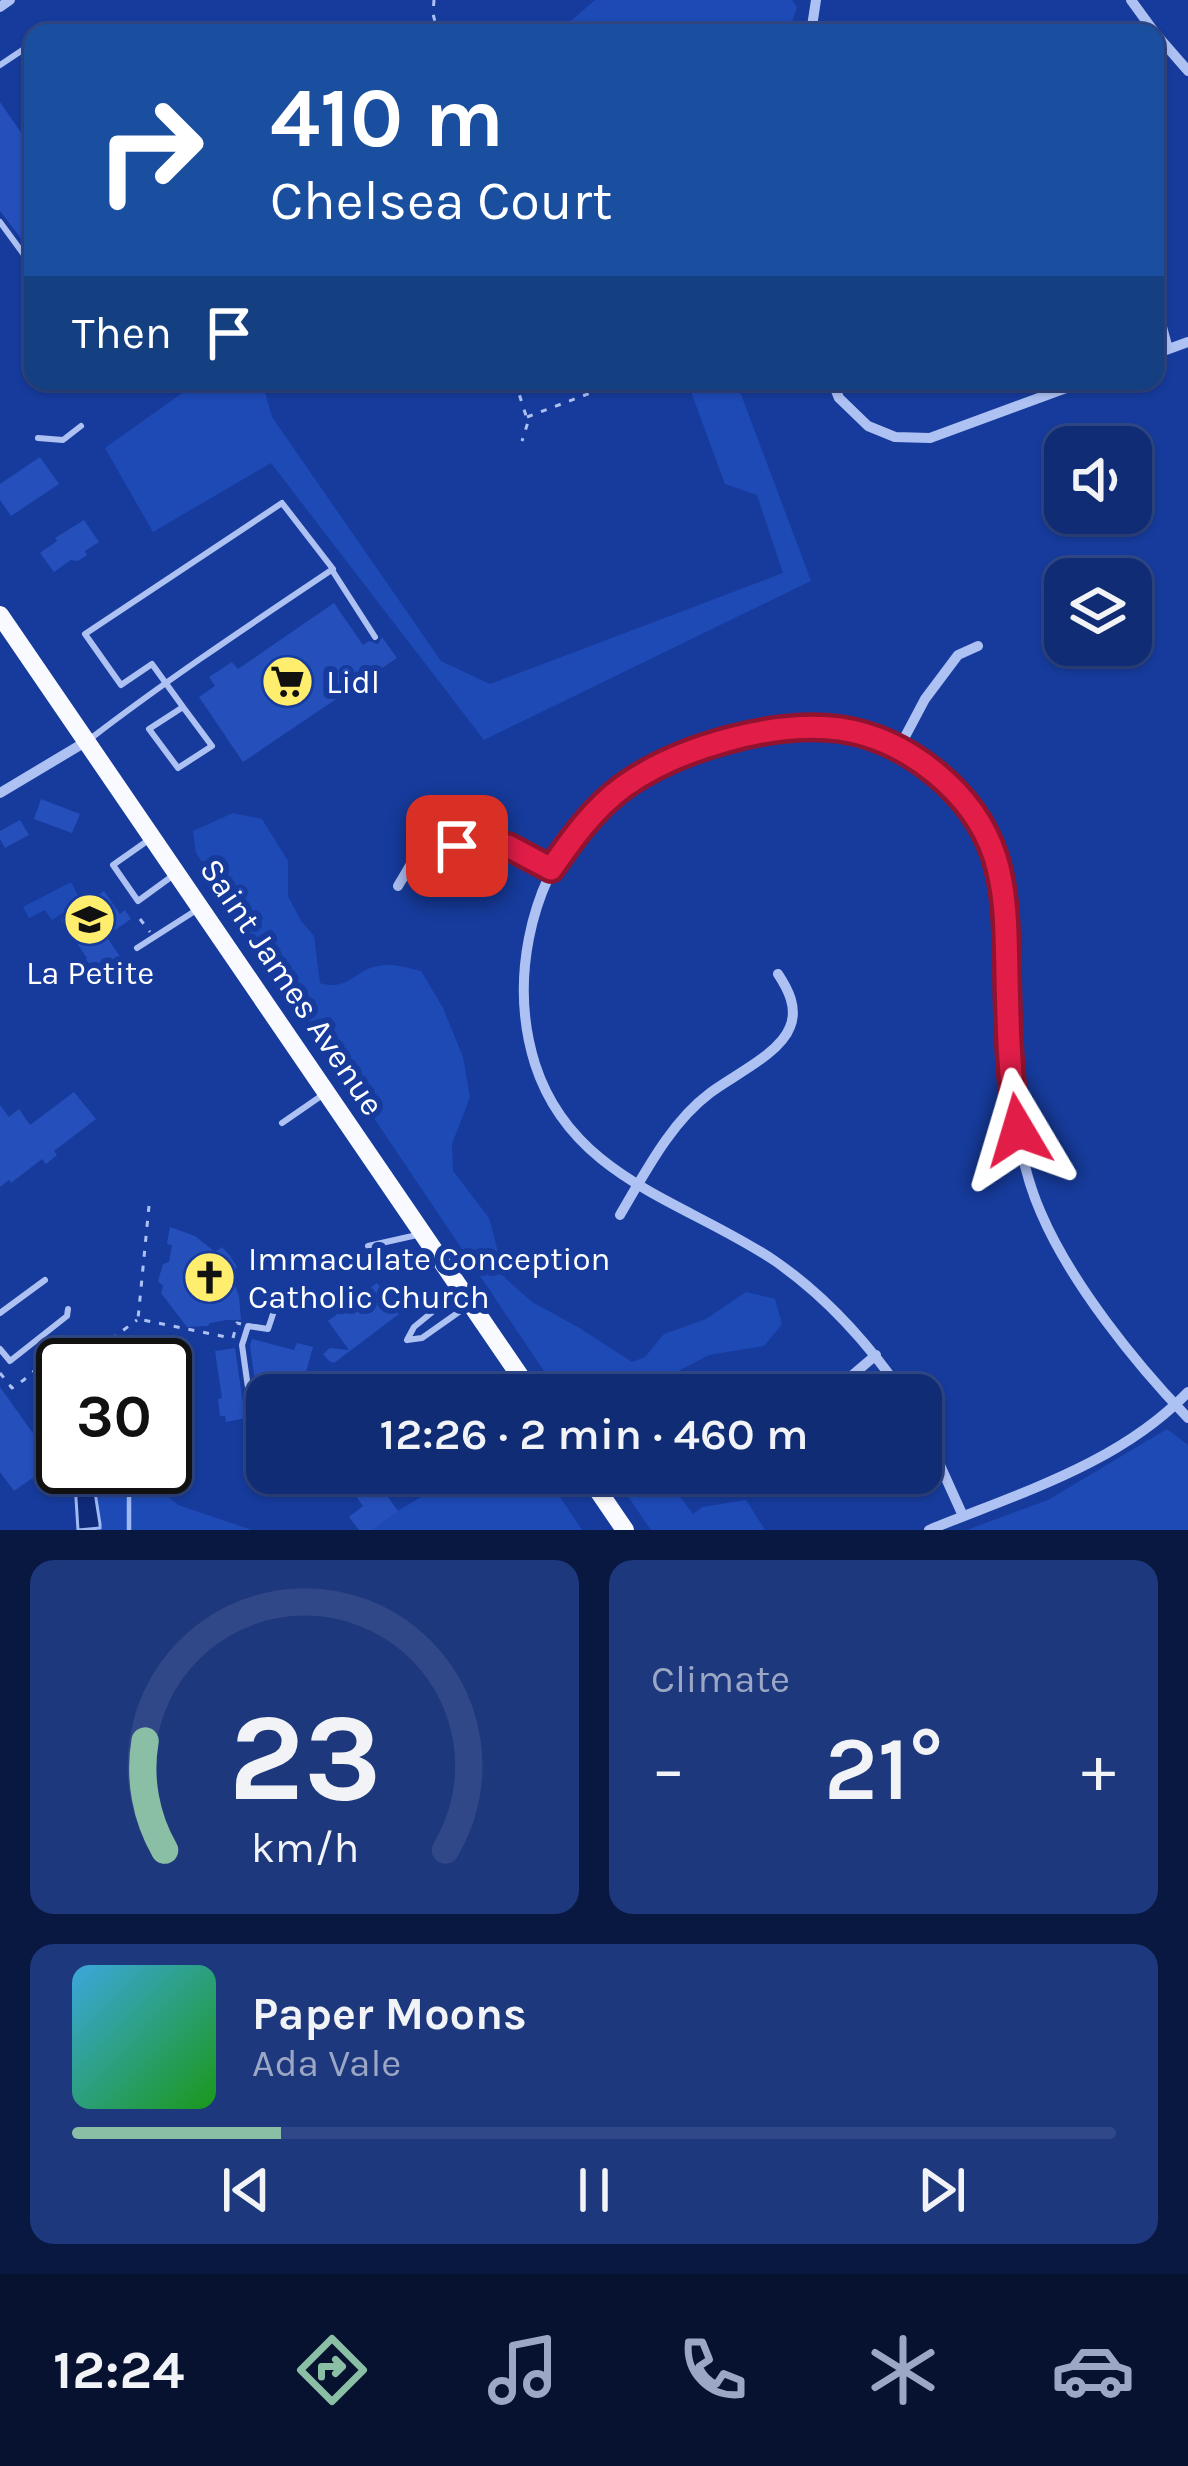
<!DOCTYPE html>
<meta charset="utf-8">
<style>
body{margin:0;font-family:Karla,sans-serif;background:#1e387d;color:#f1f3f6;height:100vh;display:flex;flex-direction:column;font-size:45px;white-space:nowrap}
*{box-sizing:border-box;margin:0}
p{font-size:39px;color:#9ca7c5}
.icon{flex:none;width:66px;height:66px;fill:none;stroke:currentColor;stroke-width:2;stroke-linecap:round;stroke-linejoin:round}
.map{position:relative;height:1530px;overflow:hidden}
.drawer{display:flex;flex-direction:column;gap:30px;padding:30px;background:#091840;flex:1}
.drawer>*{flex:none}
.banner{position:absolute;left:24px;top:24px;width:1140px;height:366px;border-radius:24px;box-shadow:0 3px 9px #0004,0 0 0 3px #304887;background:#1a4fa0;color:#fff;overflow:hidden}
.controls{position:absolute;left:1044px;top:426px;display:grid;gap:24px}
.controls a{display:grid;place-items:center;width:108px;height:108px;border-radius:24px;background:#102c75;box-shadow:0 3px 9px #0004,0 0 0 3px #304887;font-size:60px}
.speed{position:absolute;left:36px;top:1338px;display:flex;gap:24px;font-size:60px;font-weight:700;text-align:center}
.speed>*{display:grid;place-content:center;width:156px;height:156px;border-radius:50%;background:#102c75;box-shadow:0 3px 9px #0004,0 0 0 3px #304887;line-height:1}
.speed .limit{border:6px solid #111;border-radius:18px;background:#fff;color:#111}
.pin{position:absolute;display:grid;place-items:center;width:102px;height:102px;color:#fff;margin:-51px;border-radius:24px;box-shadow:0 6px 18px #0006}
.me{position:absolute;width:132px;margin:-66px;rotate:353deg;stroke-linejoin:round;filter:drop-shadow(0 0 9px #0008)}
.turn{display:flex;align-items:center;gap:42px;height:252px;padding:0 48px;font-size:54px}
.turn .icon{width:156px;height:156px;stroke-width:2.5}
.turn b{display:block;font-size:84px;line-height:102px}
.then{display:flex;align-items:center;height:114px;padding:0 48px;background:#0003;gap:24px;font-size:45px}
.big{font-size:90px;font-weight:600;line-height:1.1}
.drawer .tile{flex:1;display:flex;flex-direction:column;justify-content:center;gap:18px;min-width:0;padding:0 42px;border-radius:24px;background:#1e387d}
.drawer .dial{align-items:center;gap:0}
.dial svg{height:312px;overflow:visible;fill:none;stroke:#304887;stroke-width:7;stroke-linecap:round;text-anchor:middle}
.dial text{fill:#f1f3f6;stroke:none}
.song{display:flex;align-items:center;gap:36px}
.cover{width:144px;height:144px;border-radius:18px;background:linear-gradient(135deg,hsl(200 70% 55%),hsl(120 70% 35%))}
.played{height:12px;border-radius:6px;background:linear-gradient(90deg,#8abfa5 20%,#304887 20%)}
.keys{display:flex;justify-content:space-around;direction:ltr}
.heat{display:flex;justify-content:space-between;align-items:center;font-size:66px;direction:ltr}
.drawer .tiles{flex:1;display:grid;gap:30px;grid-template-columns:1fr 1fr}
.tile:last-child{grid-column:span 2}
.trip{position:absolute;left:246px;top:1374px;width:696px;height:120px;border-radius:24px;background:#102c75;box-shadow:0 3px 9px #0004,0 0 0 3px #304887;font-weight:600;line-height:120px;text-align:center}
.tab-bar{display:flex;height:192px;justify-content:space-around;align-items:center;background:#06122f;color:#9ca7c5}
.tab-bar .icon{width:84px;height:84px}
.tab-bar .current{color:#8abfa5}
.tab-bar b{font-size:54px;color:#f1f3f6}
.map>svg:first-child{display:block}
</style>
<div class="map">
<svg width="1188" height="1530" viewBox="0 0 1188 1530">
<rect width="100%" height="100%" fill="#163b9c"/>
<path fill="#1e4ab6" d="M595 0H792L797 7 791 25 728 33H557Z
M199 381H262L272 417 441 661 490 684 783 573 757 495 725 484 687 381H736L811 581 484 740 271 463 153 532 105 448Z
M233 813 262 819 288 861V896L301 921 314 936 320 983C348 992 356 969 378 966 392 963 407 968 421 971L443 1008 463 1057 470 1097 452 1144 453 1171 489 1218 505 1278 532 1302 578 1327 632 1362 645 1357 664 1334 706 1319 746 1292 775 1299 782 1324 764 1346 709 1355 663 1379 659 1395H560L196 853 193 831Z
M71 882 81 901 52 920 45 910 29 918 23 907Z
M1167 1429 1188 1445V1530H967L1048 1500Z
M82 1467H136L178 1505 252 1530H84Z
M462 1473H544L582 1530H365Z
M612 1473H662L693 1514 702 1507 746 1500 765 1530H651Z"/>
<path fill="#0e2a79" stroke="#9fb9f5" stroke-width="3" d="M75 1354 83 1365H63V1434C52 1402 28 1365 75 1354Z
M74 1467H91L100 1524V1528L78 1530Z"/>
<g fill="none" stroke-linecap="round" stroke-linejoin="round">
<path stroke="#9fb9f5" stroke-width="4.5" d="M129 1530V1497"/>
</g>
<path fill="#254fbb" d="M0 102 33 150V254L0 211Z
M40 457 59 484 11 516 0 500V484Z
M84 520 99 542 85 551 87 555 78 561 71 560 54 572 40 553 57 541 55 538Z
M334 603 363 645 369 641 378 644 382 637 397 658 243 762 199 697 215 686 209 677 232 662 238 669Z
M41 799 80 814 72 833 34 819Z
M20 820 29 835 5 848 0 839V831Z
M104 891 120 914 125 910 131 919 106 936 121 958 94 976 84 961 87 958 61 920Z
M74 1092 96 1119 54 1151 57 1155 46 1164 42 1159 11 1183 9 1180 0 1187V1105L9 1117 19 1109 30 1125Z
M170 1227 195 1236 215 1252 222 1247 230 1256 237 1267 230 1273 239 1296 241 1320H226L210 1323 208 1326 187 1327 161 1293 163 1286 158 1281 163 1264 169 1262 172 1245 167 1244Z
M377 1283 384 1292 388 1288 394 1296 389 1301 399 1314 334 1363 329 1361 323 1354 330 1348 349 1350 328 1321 348 1306 340 1295 352 1287 359 1296Z
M252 1339 294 1350 297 1343 313 1347 300 1394 288 1391 287 1395H267V1398L257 1395 250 1346Z
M235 1348 243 1404 248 1409 255 1408 256 1416 226 1422 225 1416H220L218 1399 222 1398 215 1351Z
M0 1387 54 1463 14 1491 0 1472Z
M339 1473H371L398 1511 372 1530H359L349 1517 363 1506Z"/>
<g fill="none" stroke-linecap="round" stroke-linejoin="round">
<path stroke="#adc1f3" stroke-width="3" stroke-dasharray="6 9" stroke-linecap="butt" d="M434 0 433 14 438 33
M420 381 423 388 466 381
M515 381 528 422 522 441
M527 417 622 381
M140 919 150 932
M149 1206 138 1319 231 1338
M233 1338 237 1323 241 1324
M0 1373 12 1388C45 1368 55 1337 99 1348L137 1320"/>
<path stroke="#adc1f3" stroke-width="6" d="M0 65 33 43
M0 222 33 267
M38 438 63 440 81 426
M332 570 375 637
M90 739C168 679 251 624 333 569L282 503 85 634 121 685 152 664 183 707 149 729 178 768 212 746 183 707
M150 839 113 865 138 901 171 877
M137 948 198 909
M282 1123 324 1094
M368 1246 417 1235
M0 1313 45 1280
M407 1340 414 1327 458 1291
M407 1340 422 1338 466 1307
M0 1349 10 1361 67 1316 68 1309
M250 1402 242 1345 248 1326 268 1329 275 1308"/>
<path stroke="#adc1f3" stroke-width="10" d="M1131 0 1155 33
M0 7 10 0
M811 33 816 0
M1155 33 1188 71
M1155 301 1168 349
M1155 354 1188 342
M832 381 839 398 868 426 895 437 930 438 1085 381
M899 748 925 699 958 655 978 646
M0 793 87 741
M398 886 411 864 457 846H508L551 869
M620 1215C645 1173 670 1123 710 1093 732 1076 780 1054 790 1027 798 1008 788 989 778 974
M829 1395 876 1355
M904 1395C868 1343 827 1297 775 1261 686 1201 572 1179 535 1064 510 984 528 889 582 825 637 760 754 719 838 729 885 734 936 765 965 802 1026 880 1001 1010 1014 1104 1018 1140 1026 1179 1041 1213 1071 1283 1135 1363 1188 1418
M921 1423 963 1516
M929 1530C1019 1493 1119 1464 1188 1392"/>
<path stroke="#f8faff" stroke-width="18" d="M0 615 533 1395
M586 1473 625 1530"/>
</g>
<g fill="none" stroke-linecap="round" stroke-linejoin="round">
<defs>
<path id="route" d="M457 846H508L551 869C572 839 593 809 623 787 677 748 774 720 840 729 907 739 974 792 995 857 1007 895 1006 936 1007 975 1008 1027 1009 1079 1018 1130"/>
</defs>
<use href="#route" stroke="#92132f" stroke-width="30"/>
<use href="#route" stroke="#e11d48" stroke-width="21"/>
</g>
<defs>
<symbol id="supermarket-disc" viewBox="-11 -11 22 22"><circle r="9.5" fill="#ffed6e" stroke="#163b9c"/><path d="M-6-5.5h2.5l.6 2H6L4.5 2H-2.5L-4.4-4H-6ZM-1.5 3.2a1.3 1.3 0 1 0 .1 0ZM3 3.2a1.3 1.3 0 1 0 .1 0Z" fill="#111"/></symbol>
<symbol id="school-disc" viewBox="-11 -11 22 22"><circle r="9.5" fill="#ffed6e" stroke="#163b9c"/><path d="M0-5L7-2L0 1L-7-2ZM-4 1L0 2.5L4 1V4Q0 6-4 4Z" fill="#111"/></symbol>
<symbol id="church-disc" viewBox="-11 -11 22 22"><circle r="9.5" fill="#ffed6e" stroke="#163b9c"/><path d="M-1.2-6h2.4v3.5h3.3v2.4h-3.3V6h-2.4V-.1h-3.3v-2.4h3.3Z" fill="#111"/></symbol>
</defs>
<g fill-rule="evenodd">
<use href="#supermarket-disc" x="258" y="652" width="59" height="59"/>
<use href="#school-disc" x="60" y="890" width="59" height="59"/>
<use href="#church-disc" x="180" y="1248" width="59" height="59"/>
</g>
<g text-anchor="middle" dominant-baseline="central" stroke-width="12" stroke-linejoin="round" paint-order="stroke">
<g font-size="33" fill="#fff" stroke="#163b9c" text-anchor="start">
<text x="326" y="682">Lidl</text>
<text x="90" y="973" text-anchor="middle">La Petite</text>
<text x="248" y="1259">Immaculate Conception<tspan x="248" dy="38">Catholic Church</tspan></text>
</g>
<g font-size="33" fill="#fff" stroke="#163b9c">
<text transform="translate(292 987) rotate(56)">Saint James Avenue</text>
</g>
</g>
</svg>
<div class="controls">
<a><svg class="icon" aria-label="sound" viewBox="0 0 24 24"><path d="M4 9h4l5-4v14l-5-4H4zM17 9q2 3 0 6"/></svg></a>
<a><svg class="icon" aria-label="layers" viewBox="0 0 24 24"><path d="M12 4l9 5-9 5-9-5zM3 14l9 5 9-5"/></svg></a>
</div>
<div class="speed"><div class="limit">30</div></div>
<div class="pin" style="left:457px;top:846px;background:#d93025"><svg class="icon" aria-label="arrive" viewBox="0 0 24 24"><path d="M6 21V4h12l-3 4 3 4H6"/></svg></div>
<svg class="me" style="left:1018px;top:1130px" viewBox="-20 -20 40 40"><path d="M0-17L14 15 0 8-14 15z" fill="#e11d48" stroke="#fff" stroke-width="4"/></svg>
<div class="trip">12:26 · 2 min · 460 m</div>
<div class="banner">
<div class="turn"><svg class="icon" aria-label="right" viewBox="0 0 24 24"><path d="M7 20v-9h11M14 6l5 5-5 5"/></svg><div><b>410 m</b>Chelsea Court</div></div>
<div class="then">Then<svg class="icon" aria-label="arrive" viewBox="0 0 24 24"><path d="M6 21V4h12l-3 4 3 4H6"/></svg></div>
</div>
</div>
<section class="drawer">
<div class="tiles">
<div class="tile dial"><svg viewBox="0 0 100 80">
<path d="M14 69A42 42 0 1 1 86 69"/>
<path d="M14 69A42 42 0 0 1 9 41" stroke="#8abfa5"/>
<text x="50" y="56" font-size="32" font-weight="700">23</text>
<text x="50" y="72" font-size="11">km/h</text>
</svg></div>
<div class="tile"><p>Climate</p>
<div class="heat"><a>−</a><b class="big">21°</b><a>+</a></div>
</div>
<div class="tile">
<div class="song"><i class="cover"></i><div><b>Paper Moons</b><p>Ada Vale</p></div></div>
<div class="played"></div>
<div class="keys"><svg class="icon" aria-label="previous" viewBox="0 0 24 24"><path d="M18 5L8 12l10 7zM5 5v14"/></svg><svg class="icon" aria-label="pause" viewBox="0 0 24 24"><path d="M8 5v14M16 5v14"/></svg><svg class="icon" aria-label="next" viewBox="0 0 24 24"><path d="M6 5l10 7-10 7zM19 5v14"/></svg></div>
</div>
</div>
</section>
<nav class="tab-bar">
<b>12:24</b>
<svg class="icon current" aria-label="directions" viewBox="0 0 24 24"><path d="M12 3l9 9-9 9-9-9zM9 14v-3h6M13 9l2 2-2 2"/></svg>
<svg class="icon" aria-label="music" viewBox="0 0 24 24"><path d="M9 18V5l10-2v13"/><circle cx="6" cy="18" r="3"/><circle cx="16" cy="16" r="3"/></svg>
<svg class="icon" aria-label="phone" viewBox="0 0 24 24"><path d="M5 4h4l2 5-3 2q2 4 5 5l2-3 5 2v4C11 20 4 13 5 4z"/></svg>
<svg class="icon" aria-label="climate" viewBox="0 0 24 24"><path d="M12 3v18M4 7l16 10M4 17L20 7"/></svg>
<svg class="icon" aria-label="car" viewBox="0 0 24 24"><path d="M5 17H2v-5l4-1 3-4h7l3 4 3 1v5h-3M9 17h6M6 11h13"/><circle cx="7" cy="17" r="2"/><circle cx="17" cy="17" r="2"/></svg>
</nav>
